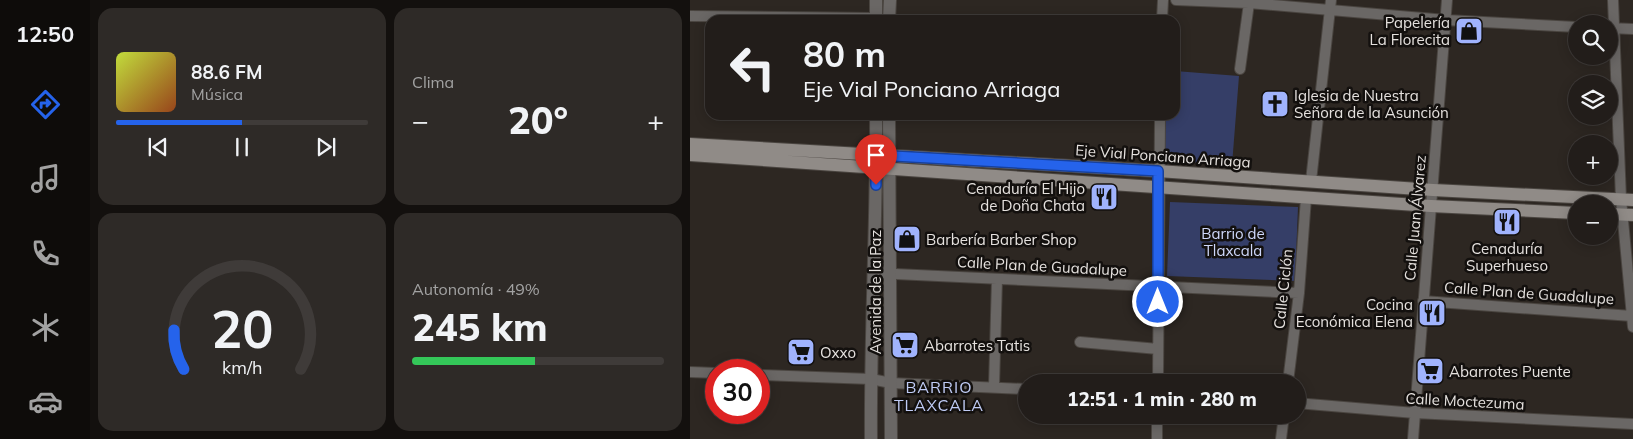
<!DOCTYPE html>
<html lang="es">
<meta charset="utf-8">
<style>
body{margin:0;font-family:Mulish,sans-serif;background:#2e2a27;color:#f1f3f6;height:100vh;display:flex;flex-direction:column;font-size:19px;white-space:nowrap}
*{box-sizing:border-box;margin:0}
p{font-size:16px;color:#a2a2a2}
.icon{flex:none;width:28px;height:28px;fill:none;stroke:currentColor;stroke-width:2;stroke-linecap:round;stroke-linejoin:round}
.map{position:relative;flex:1;overflow:hidden}
.drawer{display:flex;flex-direction:column;gap:8px;padding:8px;background:#13100e;width:600px}
.drawer>*{flex:none}
.hud{position:absolute;left:15px;top:15px;width:475px;height:105px;border-radius:15px;box-shadow:0 2px 12px #0003,0 0 0 1px #3f3b39;background:#221d1a;color:#f1f3f6;overflow:hidden}
.tools{position:absolute;left:878px;top:15px;display:grid;gap:10px}
.tools a{display:grid;place-items:center;width:50px;height:50px;border-radius:50%;background:#221d1a;box-shadow:0 2px 12px #0003,0 0 0 1px #3f3b39;font-size:25px}
.speed{position:absolute;left:15px;top:359px;display:flex;gap:10px;font-size:25px;font-weight:700;text-align:center}
.speed>*{display:grid;place-content:center;width:65px;height:65px;border-radius:50%;background:#221d1a;box-shadow:0 2px 12px #0003,0 0 0 1px #3f3b39;line-height:1}
.speed .limit{border:8px solid #d22;background:#fff;color:#111}
.pin{position:absolute;display:grid;place-items:center;width:42px;height:42px;color:#fff;margin:-51px -21px;border-radius:50% 50% 50% 0;rotate:-45deg;box-shadow:0 0 5px #0007}
.pin .icon{rotate:45deg}
.me{position:absolute;width:55px;margin:-28px;rotate:0deg;stroke-linejoin:round;filter:drop-shadow(0 0 4px #0008)}
.turn{display:flex;align-items:center;gap:18px;height:105px;padding:0 15px;font-size:22px}
.turn .icon{width:65px;height:65px;stroke-width:2.5}
.turn b{display:block;font-size:35px;line-height:42px}
.big{font-size:38px;font-weight:800;line-height:1.1}
.drawer .widget{flex:1;display:flex;flex-direction:column;justify-content:center;gap:8px;min-width:0;padding:0 18px;border-radius:15px;background:#2e2a27}
.drawer .dial{align-items:center;gap:0}
.dial svg{height:130px;overflow:visible;fill:none;stroke:#3f3b39;stroke-width:7;stroke-linecap:round;text-anchor:middle}
.dial text{fill:#f1f3f6;stroke:none}
.song{display:flex;align-items:center;gap:15px}
.cover{width:60px;height:60px;border-radius:8px;background:linear-gradient(135deg,hsl(70 70% 55%),hsl(20 70% 35%))}
.played{height:5px;border-radius:2px;background:linear-gradient(90deg,#2563eb 50%,#3f3b39 50%)}
.keys{display:flex;justify-content:space-around;direction:ltr}
.heat{display:flex;justify-content:space-between;align-items:center;font-size:28px;direction:ltr}
.charge{height:8px;border-radius:4px;background:linear-gradient(90deg,#34c759 49%,#3f3b39 0)}
.drawer .tiles{flex:1;display:grid;gap:8px;grid-template-columns:repeat(2,1fr)}
.trip{position:absolute;left:328px;top:374px;width:288px;height:50px;border-radius:25px;background:#221d1a;box-shadow:0 2px 12px #0003,0 0 0 1px #3f3b39;font-weight:800;line-height:50px;text-align:center}
main{display:flex;flex:1;min-height:0}
.menu{display:flex;flex-direction:column;width:90px;justify-content:space-around;align-items:center;background:#0e0c0a;color:#a2a2a2}
.menu .icon{width:35px;height:35px}
.menu .current{color:#2563eb}
.menu b{font-size:22px;color:#f1f3f6}
.map>svg:first-child{display:block}
</style>
<main>
<nav class="menu">
<b>12:50</b>
<svg class="icon current" aria-label="directions" viewBox="0 0 24 24"><path d="M12 3l9 9-9 9-9-9zM9 14v-3h6M13 9l2 2-2 2"/></svg>
<svg class="icon" aria-label="music" viewBox="0 0 24 24"><path d="M9 18V5l10-2v13"/><circle cx="6" cy="18" r="3"/><circle cx="16" cy="16" r="3"/></svg>
<svg class="icon" aria-label="phone" viewBox="0 0 24 24"><path d="M5 4h4l2 5-3 2q2 4 5 5l2-3 5 2v4C11 20 4 13 5 4z"/></svg>
<svg class="icon" aria-label="climate" viewBox="0 0 24 24"><path d="M12 3v18M4 7l16 10M4 17L20 7"/></svg>
<svg class="icon" aria-label="car" viewBox="0 0 24 24"><path d="M5 17H2v-5l4-1 3-4h7l3 4 3 1v5h-3M9 17h6M6 11h13"/><circle cx="7" cy="17" r="2"/><circle cx="17" cy="17" r="2"/></svg>
</nav>
<section class="drawer">
<div class="tiles">
<div class="widget">
<div class="song"><i class="cover"></i><div><b>88.6 FM</b><p>Música</p></div></div>
<div class="played"></div>
<div class="keys"><svg class="icon" aria-label="previous" viewBox="0 0 24 24"><path d="M18 5L8 12l10 7zM5 5v14"/></svg><svg class="icon" aria-label="pause" viewBox="0 0 24 24"><path d="M8 5v14M16 5v14"/></svg><svg class="icon" aria-label="next" viewBox="0 0 24 24"><path d="M6 5l10 7-10 7zM19 5v14"/></svg></div>
</div>
<div class="widget"><p>Clima</p>
<div class="heat"><a>−</a><b class="big">20°</b><a>+</a></div>
</div>
<div class="widget dial"><svg viewBox="0 0 100 80">
<path d="M14 69A42 42 0 1 1 86 69"/>
<path d="M14 69A42 42 0 0 1 8 45" stroke="#2563eb"/>
<text x="50" y="56" font-size="32" font-weight="700">20</text>
<text x="50" y="72" font-size="11">km/h</text>
</svg></div>
<div class="widget"><p>Autonomía · 49%</p><b class="big">245 km</b><div class="charge"></div></div>
</div>
</section>
<div class="map">
<svg width="943" height="439" viewBox="0 0 943 439">
<rect width="100%" height="100%" fill="#2d2722"/>
<path fill="#353e67" d="M485 71 549 76 542 165 471 160 474 115H485Z
M480 202 608 207 605 281 477 276Z"/>
<g fill="none" stroke-linecap="round" stroke-linejoin="round">
<defs>
<path id="minor" d="M486 0 559 3 756 20 886 27
M923 0 931 199 943 327
M0 16 186 18
M472 20 473 0
M919 28 943 29
M550 69 559 3
M621 181 641 0
M184 273 609 293
M733 301 942 316
M390 342 468 349
M0 372 26 373
M69 375 181 379 201 383 336 389
M468 382 470 115
M598 382 609 293 616 198
M304 387 307 279
M606 403 725 413 943 424
M467 439V415
M591 439 594 415
M723 439 757 0"/>
<path id="tertiary" d="M186 20V0
M199 20 200 0
M199 115 201 439
M181 439C180 331 187 223 186 115"/>
<path id="secondary" d="M0 144 468 171 743 190 943 200
M0 155 741 206 886 213
M919 214 943 215"/>
</defs>
<use href="#minor" stroke="#4a4540" stroke-width="12"/>
<use href="#tertiary" stroke="#4a4540" stroke-width="14"/>
<use href="#secondary" stroke="#4a4540" stroke-width="14"/>
<use href="#minor" stroke="#6a6765" stroke-width="10"/>
<use href="#tertiary" stroke="#6a6765" stroke-width="12"/>
<use href="#secondary" stroke="#908b87" stroke-width="12"/>
</g>
<g fill="none" stroke-linecap="round" stroke-linejoin="round">
<defs>
<path id="route" d="M186 185V155L468 171V302"/>
</defs>
<use href="#route" stroke="#184099" stroke-width="12"/>
<use href="#route" stroke="#2563eb" stroke-width="9"/>
</g>
<defs>
<symbol id="shop-square" viewBox="-11 -11 22 22"><rect x="-9" y="-9" width="18" height="18" rx="4" fill="#a0b3fd" stroke="#13100e"/><path d="M-5-2.5h2.3a2.7 3.5 0 0 1 5.4 0H5L5.5 6h-11ZM-1.5-2.5h3a1.5 2.3 0 0 0-3 0Z" fill="#111"/></symbol>
<symbol id="church-square" viewBox="-11 -11 22 22"><rect x="-9" y="-9" width="18" height="18" rx="4" fill="#a0b3fd" stroke="#13100e"/><path d="M-1.2-6h2.4v3.5h3.3v2.4h-3.3V6h-2.4V-.1h-3.3v-2.4h3.3Z" fill="#111"/></symbol>
<symbol id="restaurant-square" viewBox="-11 -11 22 22"><rect x="-9" y="-9" width="18" height="18" rx="4" fill="#a0b3fd" stroke="#13100e"/><path d="M-5-6h1v4h1v-4h1v4h1v-4h1v5L-1.5 .5V6h-2V.5L-5-1ZM5-6V6H3V1.5H1.5Q1.5-4 5-6Z" fill="#111"/></symbol>
<symbol id="supermarket-square" viewBox="-11 -11 22 22"><rect x="-9" y="-9" width="18" height="18" rx="4" fill="#a0b3fd" stroke="#13100e"/><path d="M-6-5.5h2.5l.6 2H6L4.5 2H-2.5L-4.4-4H-6ZM-1.5 3.2a1.3 1.3 0 1 0 .1 0ZM3 3.2a1.3 1.3 0 1 0 .1 0Z" fill="#111"/></symbol>
</defs>
<g fill-rule="evenodd">
<use href="#shop-square" x="763" y="15" width="32" height="32"/>
<use href="#church-square" x="569" y="88" width="32" height="32"/>
<use href="#restaurant-square" x="398" y="181" width="32" height="32"/>
<use href="#restaurant-square" x="801" y="206" width="32" height="32"/>
<use href="#shop-square" x="201" y="223" width="32" height="32"/>
<use href="#restaurant-square" x="726" y="297" width="32" height="32"/>
<use href="#supermarket-square" x="199" y="329" width="32" height="32"/>
<use href="#supermarket-square" x="95" y="336" width="32" height="32"/>
<use href="#supermarket-square" x="724" y="355" width="32" height="32"/>
</g>
<g text-anchor="middle" dominant-baseline="central" stroke-width="5" stroke-linejoin="round" paint-order="stroke">
<g font-size="15" fill="#e5e1de" stroke="#13100e" text-anchor="start">
<text x="760" y="22" text-anchor="end">Papelería<tspan x="760" dy="17">La Florecita</tspan></text>
<text x="604" y="95">Iglesia de Nuestra<tspan x="604" dy="17">Señora de la Asunción</tspan></text>
<text x="395" y="188" text-anchor="end">Cenaduría El Hijo<tspan x="395" dy="17">de Doña Chata</tspan></text>
<text x="236" y="239">Barbería Barber Shop</text>
<text x="817" y="248" text-anchor="middle">Cenaduría<tspan x="817" dy="17">Superhueso</tspan></text>
<text x="723" y="304" text-anchor="end">Cocina<tspan x="723" dy="17">Económica Elena</tspan></text>
<text x="234" y="345">Abarrotes Tatis</text>
<text x="130" y="352">Oxxo</text>
<text x="759" y="371">Abarrotes Puente</text>
</g>
<g font-size="15" fill="#e5e1de" stroke="#13100e">
<text transform="translate(473 156) rotate(4)">Eje Vial Ponciano Arriaga</text>
<text transform="translate(725 218) rotate(-85)">Calle Juan Álvarez</text>
<text transform="translate(352 266) rotate(3)">Calle Plan de Guadalupe</text>
<text transform="translate(593 289) rotate(-84)">Calle Ciclón</text>
<text transform="translate(185 292) rotate(-90)">Avenida de la Paz</text>
<text transform="translate(839 293) rotate(4)">Calle Plan de Guadalupe</text>
<text transform="translate(775 401) rotate(3)">Calle Moctezuma</text>
</g>
<g font-size="15" fill="#ced7f9" stroke="#13100e">
<text x="543" y="233">Barrio de<tspan x="543" dy="17">Tlaxcala</tspan></text>
</g>
<g font-size="16" letter-spacing="1" fill="#c0ccf6" stroke="#13100e">
<text x="249" y="387">BARRIO<tspan x="249" dy="18">TLAXCALA</tspan></text>
</g>
</g>
</svg>
<div class="tools">
<a><svg class="icon" aria-label="search" viewBox="0 0 24 24"><circle cx="10" cy="10" r="6"/><path d="M15 15l6 6"/></svg></a>
<a><svg class="icon" aria-label="layers" viewBox="0 0 24 24"><path d="M12 4l9 5-9 5-9-5zM3 14l9 5 9-5"/></svg></a>
<a>+</a>
<a>−</a>
</div>
<div class="speed"><div class="limit">30</div></div>
<div class="pin" style="left:186px;top:185px;background:#d93025"><svg class="icon" aria-label="arrive" viewBox="0 0 24 24"><path d="M6 21V4h12l-3 4 3 4H6"/></svg></div>
<svg class="me" style="left:468px;top:302px" viewBox="-20 -20 40 40"><circle r="17" fill="#2563eb" stroke="#fff" stroke-width="3"/><path d="M0-11L8 9 0 5-8 9z" fill="#fff"/></svg>
<div class="trip">12:51 · 1 min · 280 m</div>
<div class="hud">
<div class="turn"><svg class="icon" aria-label="left" viewBox="0 0 24 24"><path d="M17 20v-9H6M10 6l-5 5 5 5"/></svg><div><b>80 m</b>Eje Vial Ponciano Arriaga</div></div>
</div>
</div>
</main>
